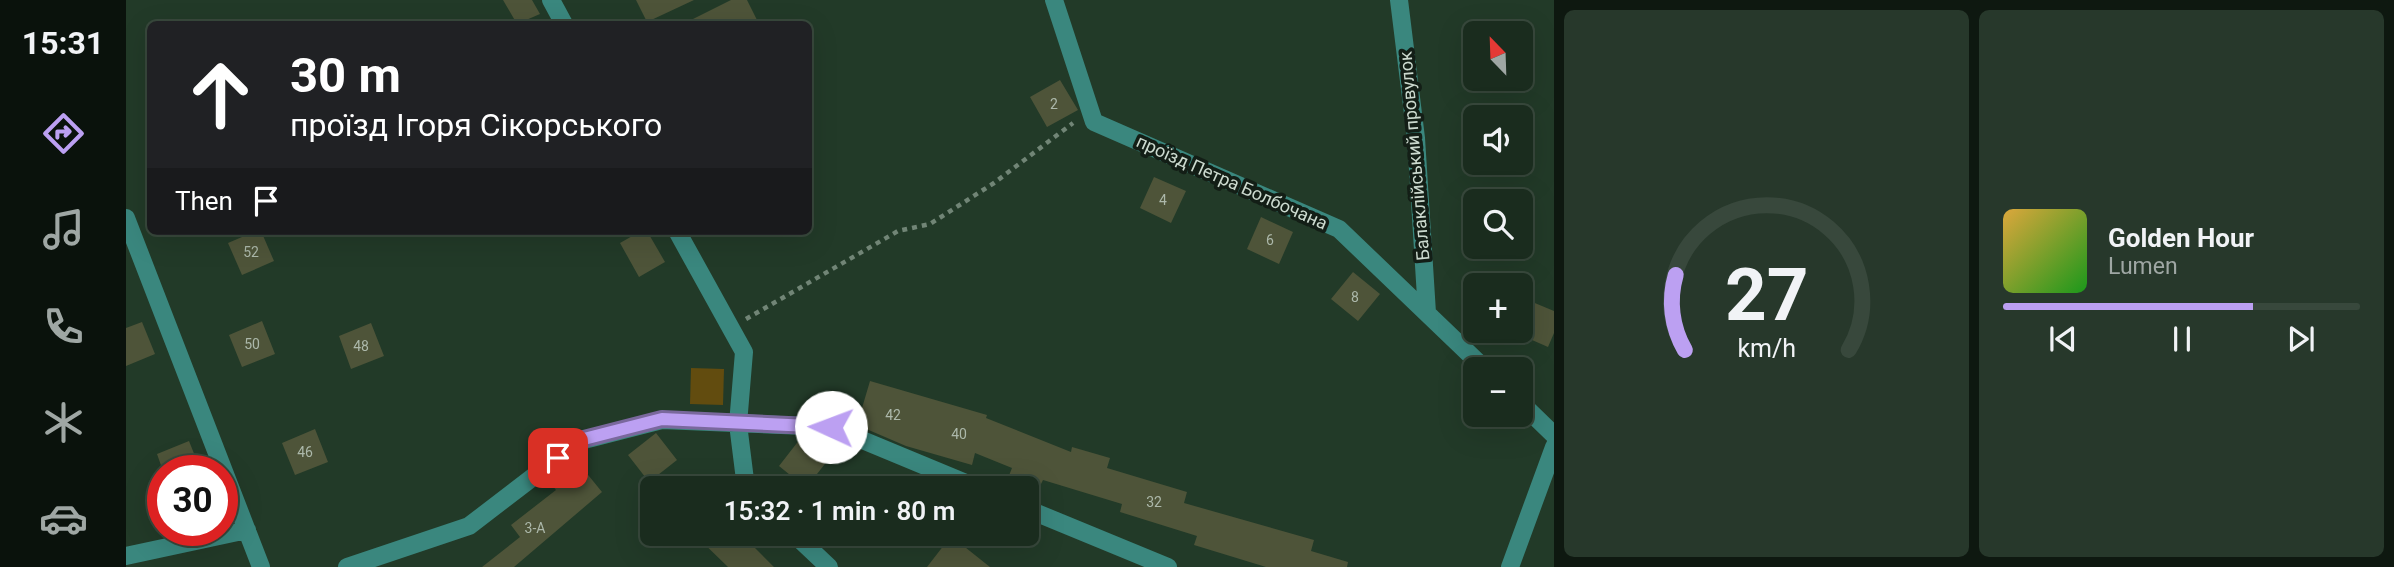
<!DOCTYPE html>
<meta charset="utf-8">
<style>
body{margin:0;font-family:Roboto,sans-serif;background:#27382b;color:#f1f3f6;height:100vh;display:flex;flex-direction:column;font-size:26px;white-space:nowrap}
*{box-sizing:border-box;margin:0}
p{font-size:23px;color:#9fa7a4}
.icon{flex:none;width:38px;height:38px;fill:none;stroke:currentColor;stroke-width:2;stroke-linecap:round;stroke-linejoin:round}
.map{position:relative;flex:1;overflow:hidden}
.side{display:flex;flex-direction:column;gap:10px;padding:10px;background:#0e1810;width:840px}
.side>*{flex:none}
.banner{position:absolute;left:21px;top:21px;width:665px;height:214px;border-radius:10px;box-shadow:0 7px 28px #0002,0 0 0 2px #38483c;background:#202124;color:#fff;overflow:hidden}
.needle{width:46px;rotate:337deg}
.buttons{position:absolute;left:1337px;top:21px;display:grid;gap:14px}
.buttons a{display:grid;place-items:center;width:70px;height:70px;border-radius:10px;background:#1a2c1e;box-shadow:0 7px 28px #0002,0 0 0 2px #38483c;font-size:35px}
.speed{position:absolute;left:21px;top:455px;display:flex;gap:14px;font-size:35px;font-weight:700;text-align:center}
.speed>*{display:grid;place-content:center;width:91px;height:91px;border-radius:50%;background:#1a2c1e;box-shadow:0 7px 28px #0002,0 0 0 2px #38483c;line-height:1}
.speed .limit{border:10px solid #d22;background:#fff;color:#111}
.pin{position:absolute;display:grid;place-items:center;width:60px;height:60px;color:#fff;margin:-30px;border-radius:14px;box-shadow:0 4px 10px #0006}
.me{position:absolute;width:77px;margin:-38px;rotate:272deg;stroke-linejoin:round;filter:drop-shadow(0 0 5px #0008)}
.turn{display:flex;align-items:center;gap:24px;height:147px;padding:0 28px;font-size:32px}
.turn .icon{width:91px;height:91px;stroke-width:2.5}
.turn b{display:block;font-size:49px;line-height:60px}
.then{display:flex;align-items:center;height:66px;padding:0 28px;background:#0003;gap:14px;font-size:26px}
.side .card{flex:1;display:flex;flex-direction:column;justify-content:center;gap:10px;min-width:0;padding:0 24px;border-radius:10px;background:#27382b}
.side .dial{align-items:center;gap:0}
.dial svg{height:182px;overflow:visible;fill:none;stroke:#38483c;stroke-width:7;stroke-linecap:round;text-anchor:middle}
.dial text{fill:#f1f3f6;stroke:none}
.song{display:flex;align-items:center;gap:21px}
.cover{width:84px;height:84px;border-radius:10px;background:linear-gradient(135deg,hsl(40 70% 55%),hsl(120 70% 35%))}
.played{height:7px;border-radius:4px;background:linear-gradient(90deg,#bca0f2 70%,#38483c 70%)}
.keys{display:flex;justify-content:space-around;direction:ltr}
.side .tiles{flex:1;display:grid;gap:10px;grid-template-columns:repeat(2,1fr)}
.trip{position:absolute;left:514px;top:476px;width:399px;height:70px;border-radius:10px;background:#1a2c1e;box-shadow:0 7px 28px #0002,0 0 0 2px #38483c;font-weight:600;line-height:70px;text-align:center}
main{display:flex;flex:1;min-height:0}
.menu{display:flex;flex-direction:column;width:126px;justify-content:space-around;align-items:center;background:#0a120c;color:#9fa7a4}
.menu .icon{width:49px;height:49px}
.menu .active{color:#bca0f2}
.menu b{font-size:32px;color:#f1f3f6}
.map>svg:first-child{display:block}
</style>
<main>
<nav class="menu">
<b>15:31</b>
<svg class="icon active" aria-label="directions" viewBox="0 0 24 24"><path d="M12 3l9 9-9 9-9-9zM9 14v-3h6M13 9l2 2-2 2"/></svg>
<svg class="icon" aria-label="music" viewBox="0 0 24 24"><path d="M9 18V5l10-2v13"/><circle cx="6" cy="18" r="3"/><circle cx="16" cy="16" r="3"/></svg>
<svg class="icon" aria-label="phone" viewBox="0 0 24 24"><path d="M5 4h4l2 5-3 2q2 4 5 5l2-3 5 2v4C11 20 4 13 5 4z"/></svg>
<svg class="icon" aria-label="climate" viewBox="0 0 24 24"><path d="M12 3v18M4 7l16 10M4 17L20 7"/></svg>
<svg class="icon" aria-label="car" viewBox="0 0 24 24"><path d="M5 17H2v-5l4-1 3-4h7l3 4 3 1v5h-3M9 17h6M6 11h13"/><circle cx="7" cy="17" r="2"/><circle cx="17" cy="17" r="2"/></svg>
</nav>
<div class="map">
<svg width="1428" height="567" viewBox="0 0 1428 567">
<rect width="100%" height="100%" fill="#223a28"/>
<path fill="#624c0f" d="M565 368 598 369 597 405 564 404Z"/>
<path fill="#4e5439" d="M377 0H406L414 14 391 24Z
M510 0H568L521 22Z
M605 0H621L633 24H557Z
M934 80 952 110 921 127 904 97Z
M1028 177 1060 191 1045 223 1014 208Z
M1135 217 1167 232 1153 264 1121 249Z
M130 231H135L148 261 116 275 102 243Z
M515 231H521L539 262 513 277 494 243Z
M1227 272 1254 294 1232 321 1205 299Z
M1404 301 1428 311V333L1422 347 1390 333 1395 331V322Z
M136 321 149 354 116 367 103 335Z
M16 322 29 354 0 366V328Z
M245 323 258 356 225 369 213 336Z
M744 381 861 415 860 418 945 452 946 447 984 458 981 468 1061 492 1058 503 1188 540 1185 551 1222 562 1221 567H1140L1068 545 1071 536 994 512 996 504 917 480 913 488H878L886 468 849 453 846 465 780 446 731 425Z
M189 429 202 462 169 475 156 443Z
M530 433 551 460 523 482 502 455Z
M674 439 702 460 680 488 653 466Z
M63 441 75 471H37L31 454Z
M454 465 476 492 388 567H356L394 537 385 525 430 490 427 486Z
M568 534H615L648 567H602Z
M825 536 864 567H801Z"/>
<g fill="none" stroke-linecap="round" stroke-linejoin="round">
<path stroke="#718576" stroke-width="4.5" stroke-dasharray="5 5" stroke-linecap="butt" d="M620 319 772 231 804 224 868 183 947 123"/>
<path stroke="#3a877e" stroke-width="18" d="M425 0 438 24
M928 0 968 122 1213 229 1359 369
M1273 0 1290 138 1301 313
M0 218 135 567
M551 231 618 352 612 424 620 488
M1395 403 1428 435
M901 509 1042 567
M668 534 703 567
M0 556 121 530
M221 567 343 526 454 441 536 420 705 427 852 488
M1384 567 1428 447"/>
</g>
<g fill="none" stroke-linecap="round" stroke-linejoin="round">
<defs>
<path id="route" d="M432 458 454 440 536 419 705 427"/>
</defs>
<use href="#route" stroke="#7a689d" stroke-width="18"/>
<use href="#route" stroke="#bca0f2" stroke-width="12"/>
</g>
<g text-anchor="middle" dominant-baseline="central" stroke-width="7" stroke-linejoin="round" paint-order="stroke">
<g font-size="14" fill="#acb8aa">
<text x="928" y="104">2</text>
<text x="1037" y="200">4</text>
<text x="1144" y="240">6</text>
<text x="125" y="252">52</text>
<text x="1229" y="297">8</text>
<text x="126" y="344">50</text>
<text x="235" y="346">48</text>
<text x="767" y="415">42</text>
<text x="833" y="434">40</text>
<text x="179" y="452">46</text>
<text x="1028" y="502">32</text>
<text x="409" y="528">3-А</text>
</g>
<g font-size="18" fill="#ccdacf" stroke="#131e16">
<text transform="translate(1288 156) rotate(-95)">Балаклійський провулок</text>
<text transform="translate(1106 182) rotate(24)">проїзд Петра Болбочана</text>
</g>
</g>
</svg>
<div class="buttons">
<a><svg class="needle" viewBox="-14 -14 28 28"><path d="M0-13l5 13h-10z" fill="#e53935"/><path d="M0 13l5-13h-10z" fill="#9fa7a4"/></svg></a>
<a><svg class="icon" aria-label="sound" viewBox="0 0 24 24"><path d="M4 9h4l5-4v14l-5-4H4zM17 9q2 3 0 6"/></svg></a>
<a><svg class="icon" aria-label="search" viewBox="0 0 24 24"><circle cx="10" cy="10" r="6"/><path d="M15 15l6 6"/></svg></a>
<a>+</a>
<a>−</a>
</div>
<div class="speed"><div class="limit">30</div></div>
<div class="pin" style="left:432px;top:458px;background:#d93025"><svg class="icon" aria-label="arrive" viewBox="0 0 24 24"><path d="M6 21V4h12l-3 4 3 4H6"/></svg></div>
<svg class="me" style="left:705px;top:427px" viewBox="-20 -20 40 40"><circle r="19" fill="#fff"/><path d="M0-13L10 11 0 6-10 11z" fill="#bca0f2"/></svg>
<div class="trip">15:32 · 1 min · 80 m</div>
<div class="banner">
<div class="turn"><svg class="icon" aria-label="ahead" viewBox="0 0 24 24"><path d="M12 20V5M6 11l6-6 6 6"/></svg><div><b>30 m</b>проїзд Ігоря Сікорського</div></div>
<div class="then">Then<svg class="icon" aria-label="arrive" viewBox="0 0 24 24"><path d="M6 21V4h12l-3 4 3 4H6"/></svg></div>
</div>
</div>
<section class="side">
<div class="tiles">
<div class="card dial"><svg viewBox="0 0 100 80">
<path d="M14 69A42 42 0 1 1 86 69"/>
<path d="M14 69A42 42 0 0 1 10 36" stroke="#bca0f2"/>
<text x="50" y="56" font-size="32" font-weight="700">27</text>
<text x="50" y="72" font-size="11">km/h</text>
</svg></div>
<div class="card">
<div class="song"><i class="cover"></i><div><b>Golden Hour</b><p>Lumen</p></div></div>
<div class="played"></div>
<div class="keys"><svg class="icon" aria-label="previous" viewBox="0 0 24 24"><path d="M18 5L8 12l10 7zM5 5v14"/></svg><svg class="icon" aria-label="pause" viewBox="0 0 24 24"><path d="M8 5v14M16 5v14"/></svg><svg class="icon" aria-label="next" viewBox="0 0 24 24"><path d="M6 5l10 7-10 7zM19 5v14"/></svg></div>
</div>
</div>
</section>
</main>
